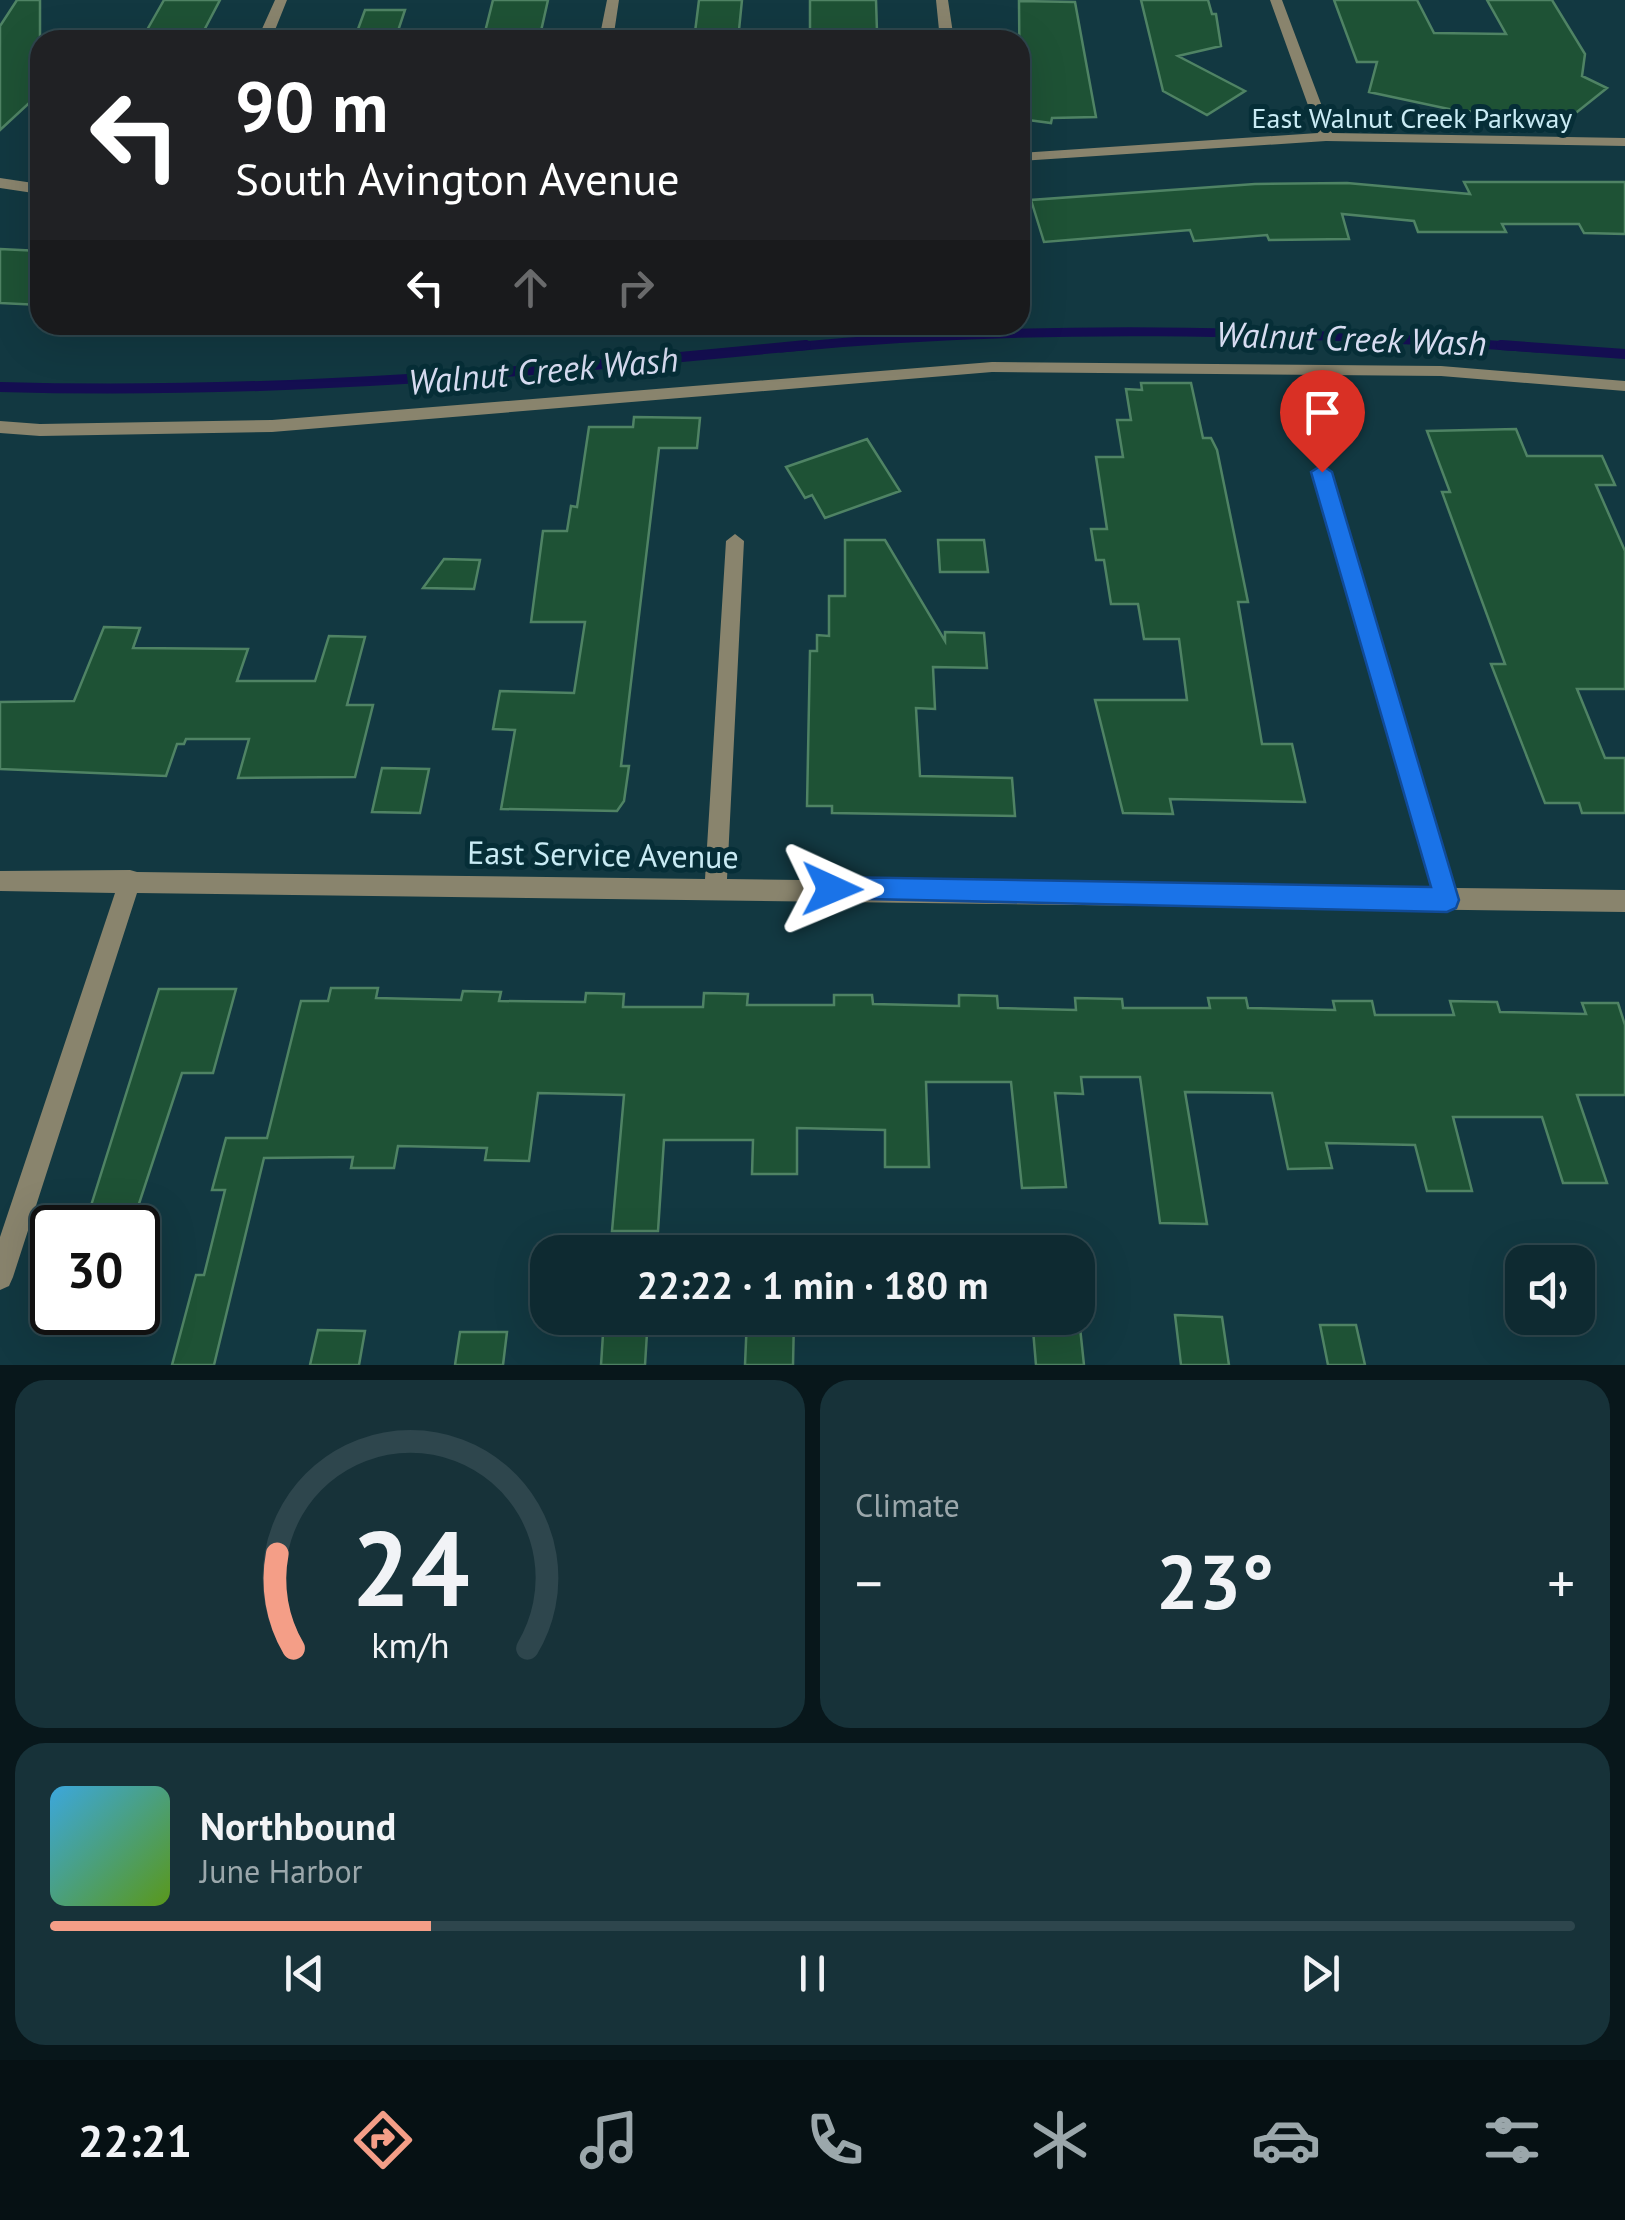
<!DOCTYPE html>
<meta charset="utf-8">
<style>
body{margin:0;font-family:"PT Sans",sans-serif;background:#173239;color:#f1f3f6;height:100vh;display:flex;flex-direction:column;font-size:38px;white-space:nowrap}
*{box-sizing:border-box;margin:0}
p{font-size:32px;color:#9ba7ab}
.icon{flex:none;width:55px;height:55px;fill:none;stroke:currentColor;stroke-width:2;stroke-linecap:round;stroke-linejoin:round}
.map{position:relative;height:1365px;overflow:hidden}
.details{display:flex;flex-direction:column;gap:15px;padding:15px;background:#08171b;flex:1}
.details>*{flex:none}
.hud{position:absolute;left:30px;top:30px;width:1000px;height:305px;border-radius:30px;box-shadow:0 10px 40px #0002,0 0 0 2px #2e464d;background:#202124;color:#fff;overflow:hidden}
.fabs{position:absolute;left:1505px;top:1245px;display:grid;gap:20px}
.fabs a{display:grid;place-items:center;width:90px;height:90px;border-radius:20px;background:#0e2a31;box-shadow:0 10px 40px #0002,0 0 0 2px #2e464d;font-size:50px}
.speed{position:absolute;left:30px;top:1205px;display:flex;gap:20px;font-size:50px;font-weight:700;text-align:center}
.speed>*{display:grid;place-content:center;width:130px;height:130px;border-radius:50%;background:#0e2a31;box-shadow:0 10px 40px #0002,0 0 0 2px #2e464d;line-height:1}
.speed .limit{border:5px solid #111;border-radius:15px;background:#fff;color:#111}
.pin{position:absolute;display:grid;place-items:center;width:85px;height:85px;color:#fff;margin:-102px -42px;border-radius:50% 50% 50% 0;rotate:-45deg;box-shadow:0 0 10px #0007}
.pin .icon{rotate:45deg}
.me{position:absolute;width:110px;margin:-55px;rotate:91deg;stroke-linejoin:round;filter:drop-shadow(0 0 8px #0008)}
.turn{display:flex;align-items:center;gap:35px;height:210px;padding:0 40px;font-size:45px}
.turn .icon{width:130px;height:130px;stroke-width:2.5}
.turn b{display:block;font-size:70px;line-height:85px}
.lanes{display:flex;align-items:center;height:95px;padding:0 40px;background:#0003;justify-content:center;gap:50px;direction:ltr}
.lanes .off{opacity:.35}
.big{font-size:75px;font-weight:600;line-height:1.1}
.details .widget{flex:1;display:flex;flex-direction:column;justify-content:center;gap:15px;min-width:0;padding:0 35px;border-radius:30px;background:#173239}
.details .dial{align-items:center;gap:0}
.dial svg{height:260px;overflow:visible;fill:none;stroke:#2e464d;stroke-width:7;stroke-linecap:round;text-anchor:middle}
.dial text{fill:#f1f3f6;stroke:none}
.song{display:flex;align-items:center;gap:30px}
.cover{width:120px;height:120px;border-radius:15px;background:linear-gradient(135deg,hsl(200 70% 55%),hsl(90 70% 35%))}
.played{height:10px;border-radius:5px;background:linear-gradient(90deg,#f49e87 25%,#2e464d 25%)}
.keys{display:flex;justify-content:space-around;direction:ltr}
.heat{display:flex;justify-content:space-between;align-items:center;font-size:55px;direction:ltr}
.details .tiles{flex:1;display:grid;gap:15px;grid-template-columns:1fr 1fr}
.widget:last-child{grid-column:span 2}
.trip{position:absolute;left:530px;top:1235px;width:565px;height:100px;border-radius:30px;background:#0e2a31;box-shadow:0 10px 40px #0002,0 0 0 2px #2e464d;font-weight:600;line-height:100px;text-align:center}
.tabs{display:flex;height:160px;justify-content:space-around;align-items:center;background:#061114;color:#9ba7ab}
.tabs .icon{width:70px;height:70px}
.tabs .selected{color:#f49e87}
.tabs b{font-size:45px;color:#f1f3f6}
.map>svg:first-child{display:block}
</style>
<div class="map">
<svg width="1625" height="1365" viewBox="0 0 1625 1365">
<rect width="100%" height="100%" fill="#123841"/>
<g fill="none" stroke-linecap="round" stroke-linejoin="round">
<path stroke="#140e51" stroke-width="9" d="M781 348C1034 323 1284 330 1537 348"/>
<path stroke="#140e51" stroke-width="10" d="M1501 345 1625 354
M0 387C274 395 534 372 806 345"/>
</g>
<path fill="#1e5235" stroke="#4f8364" stroke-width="2.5" d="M17 0H40V93L0 130V26Z
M164 0H220L199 40 143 37Z
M493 0H548L539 40H483Z
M699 0H742L738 40H694Z
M810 0H876L877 32 810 31Z
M1141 0H1208L1212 14H1216L1221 46 1178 56 1245 91 1207 115 1163 91Z
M1334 0H1417L1434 33 1506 34 1487 0H1552L1585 54 1582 76 1607 88 1577 112 1458 111 1369 92 1377 62H1357Z
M1019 1 1075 2 1096 117 1052 118 1051 123 1020 119Z
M365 10H405L395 40H354Z
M1464 182H1625V234L1584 233 1579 224H1502L1506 232H1418L1414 221 1342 214 1349 239 1269 240 1267 235 1194 241 1190 230 1044 242 1031 200 1255 184 1347 183 1470 194Z
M0 249 40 251V305L0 303Z
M1141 383H1191L1203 438H1211L1217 450 1248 602H1238L1262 744H1292L1305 802 1170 799 1173 814 1123 813 1095 700H1187L1179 639H1144L1138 604H1111L1104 560H1096L1091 529H1107L1096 457H1123L1117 420H1131L1126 389 1142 390Z
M634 417 700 418 697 448H659L621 766H629L624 801 617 811 501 809 515 730 493 729 500 691 574 693 585 622H531L543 531H567L571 506 577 507 589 427H633Z
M1516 429 1527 456H1602L1615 485H1596L1625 551V689H1577L1605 758H1625V813H1582L1579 803H1545L1491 664H1505L1442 492H1450L1427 431Z
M867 439 900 491 825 518 812 495 805 498 786 467Z
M845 540H885L945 641V632L984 633 987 668 933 667 935 709 916 708 920 776 1012 778 1015 816 832 813V806H807L810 651H817V635L829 636V596H845Z
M938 540H984L988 572H940Z
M444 559 480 560 474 589 423 588Z
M104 627 140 628 133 648 248 649 237 681H315L329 636 365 637 347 705H373L355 777 238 778 249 739H186L184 744H177L166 776 0 769V702L74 701Z
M382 768 429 769 420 813 372 812Z
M331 988H378L376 998 461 1000 463 991 501 992 499 1001 585 1002 586 993 624 994 623 1007H703L704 993 748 994 747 1005H834V995H872L873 1004 959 1006V995L997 996 998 1008 1076 1010 1075 998 1122 999 1123 1008H1210L1208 998H1246L1248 1008 1335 1010 1333 1001H1372L1375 1015H1454L1450 1001 1497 1002 1500 1012 1586 1014 1582 1003H1618L1625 1025V1095H1577L1607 1183H1563L1542 1117H1453L1472 1191H1427L1415 1145 1326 1143 1332 1168 1288 1169 1272 1093 1185 1092 1207 1224 1160 1223 1140 1077H1081L1083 1094 1055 1093 1066 1187 1022 1188 1011 1082H926L929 1167H885V1130L797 1128V1174H752L753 1140H664L658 1231H612L624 1095 538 1093 529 1161 485 1160 487 1148 398 1146 394 1168H351L353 1157 264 1158 214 1365H172L196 1275H204L225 1190H212L226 1138H267L301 1001H328Z
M159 989H236L213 1073H182L131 1228H84Z
M1175 1315 1222 1317 1229 1365H1181Z
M747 1318H794L793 1365H745Z
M1032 1318H1079L1084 1365H1036Z
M1320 1325H1356L1365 1365H1328Z
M318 1330 365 1331 359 1365H310Z
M460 1332H507L503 1365H455Z
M647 1333 645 1365H601L603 1334Z"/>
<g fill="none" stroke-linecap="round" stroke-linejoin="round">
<path fill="#89846d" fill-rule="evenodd" d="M992 362 1441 366 1625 381V391L1441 376 992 372 272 432 40 436 0 433V421L40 424 272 420Z"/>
<path fill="#89846d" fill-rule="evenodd" d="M275 0H287L271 40H257Z
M607 0H619L613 40H599Z
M936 0H948L954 40H940Z
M1270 0H1282L1332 133 1625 138V146L1326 141 1020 161V153L1318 133Z
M0 178 40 184V194L0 188Z
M1321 465 1330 472 1455 888 1625 890V912L137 893 13 1277 9 1286 0 1290V1237L115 893 0 891V871L130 870 137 872 705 879 726 541 735 534 744 541 727 879 1432 888 1312 472Z"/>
</g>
<path fill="#1a73e8" stroke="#114b97" stroke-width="2.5" d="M1322 465 1332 472 1459 900 1456 908 1447 912 823 898 819 889 823 881 832 877 1431 887 1311 472Z"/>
<g text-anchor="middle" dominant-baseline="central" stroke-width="10" stroke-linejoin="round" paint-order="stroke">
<g font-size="28" fill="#c9ebf4" stroke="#062e37">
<text x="1412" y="117">East Walnut Creek Parkway</text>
</g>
<g font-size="32" fill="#c9ebf4" stroke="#062e37">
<text transform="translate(603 854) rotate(1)">East Service Avenue</text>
</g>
<g font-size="35" font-style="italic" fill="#d7dcf1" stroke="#062e37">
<text transform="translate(1351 338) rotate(2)">Walnut Creek Wash</text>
<text transform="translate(543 370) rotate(-5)">Walnut Creek Wash</text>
</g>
</g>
</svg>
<div class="fabs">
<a><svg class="icon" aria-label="sound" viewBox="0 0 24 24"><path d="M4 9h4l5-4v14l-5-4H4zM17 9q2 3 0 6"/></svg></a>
</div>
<div class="speed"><div class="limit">30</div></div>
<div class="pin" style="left:1322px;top:472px;background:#d93025"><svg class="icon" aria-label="arrive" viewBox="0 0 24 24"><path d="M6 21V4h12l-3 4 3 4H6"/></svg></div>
<svg class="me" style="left:832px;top:889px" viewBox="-20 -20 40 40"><path d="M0-17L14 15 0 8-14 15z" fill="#1a73e8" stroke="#fff" stroke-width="4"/></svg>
<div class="trip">22:22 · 1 min · 180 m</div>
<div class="hud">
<div class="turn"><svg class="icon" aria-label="left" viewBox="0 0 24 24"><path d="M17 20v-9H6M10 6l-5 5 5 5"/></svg><div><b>90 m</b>South Avington Avenue</div></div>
<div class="lanes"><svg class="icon" aria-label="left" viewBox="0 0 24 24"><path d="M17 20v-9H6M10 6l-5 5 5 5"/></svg><svg class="icon off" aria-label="ahead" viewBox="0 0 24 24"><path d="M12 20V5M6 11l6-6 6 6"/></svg><svg class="icon off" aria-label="right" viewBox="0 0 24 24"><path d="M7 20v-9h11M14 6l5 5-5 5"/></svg></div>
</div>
</div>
<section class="details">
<div class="tiles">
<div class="widget dial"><svg viewBox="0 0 100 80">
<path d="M14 69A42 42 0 1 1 86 69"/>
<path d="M14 69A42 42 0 0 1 9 40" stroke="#f49e87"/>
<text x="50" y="56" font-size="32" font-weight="700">24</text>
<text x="50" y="72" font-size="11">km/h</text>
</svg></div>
<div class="widget"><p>Climate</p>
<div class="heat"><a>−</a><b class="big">23°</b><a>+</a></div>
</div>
<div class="widget">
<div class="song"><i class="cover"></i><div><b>Northbound</b><p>June Harbor</p></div></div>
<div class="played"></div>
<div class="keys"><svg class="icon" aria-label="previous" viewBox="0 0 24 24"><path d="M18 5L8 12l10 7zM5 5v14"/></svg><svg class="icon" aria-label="pause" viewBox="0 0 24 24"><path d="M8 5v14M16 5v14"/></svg><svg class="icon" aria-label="next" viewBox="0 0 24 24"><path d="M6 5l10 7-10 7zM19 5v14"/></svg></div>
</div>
</div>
</section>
<nav class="tabs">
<b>22:21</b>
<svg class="icon selected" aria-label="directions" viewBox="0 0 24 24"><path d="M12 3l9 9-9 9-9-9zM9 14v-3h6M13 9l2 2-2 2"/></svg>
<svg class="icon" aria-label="music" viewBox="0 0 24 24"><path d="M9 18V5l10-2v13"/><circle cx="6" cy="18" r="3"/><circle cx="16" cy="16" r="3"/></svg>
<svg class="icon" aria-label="phone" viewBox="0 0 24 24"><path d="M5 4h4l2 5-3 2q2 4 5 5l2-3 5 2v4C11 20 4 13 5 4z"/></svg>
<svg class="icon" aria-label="climate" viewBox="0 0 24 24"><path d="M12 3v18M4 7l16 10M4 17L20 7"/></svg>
<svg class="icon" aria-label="car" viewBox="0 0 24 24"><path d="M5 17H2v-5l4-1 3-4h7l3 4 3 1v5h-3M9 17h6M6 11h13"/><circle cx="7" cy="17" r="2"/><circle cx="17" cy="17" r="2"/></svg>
<svg class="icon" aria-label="filters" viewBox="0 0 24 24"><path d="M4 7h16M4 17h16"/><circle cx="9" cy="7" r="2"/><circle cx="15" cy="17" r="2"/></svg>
</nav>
